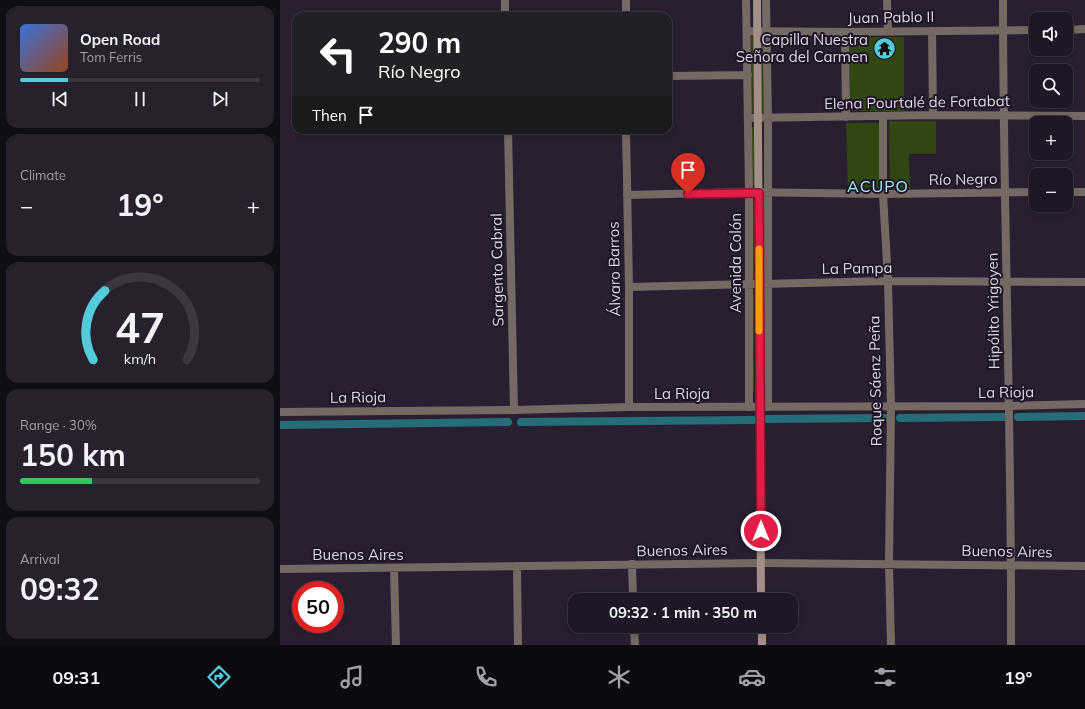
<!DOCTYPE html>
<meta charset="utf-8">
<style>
body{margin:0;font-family:Mulish,sans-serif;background:#27202d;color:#f1f3f6;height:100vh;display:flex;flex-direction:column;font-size:15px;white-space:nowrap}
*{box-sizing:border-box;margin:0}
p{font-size:13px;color:#a19fa7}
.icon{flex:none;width:22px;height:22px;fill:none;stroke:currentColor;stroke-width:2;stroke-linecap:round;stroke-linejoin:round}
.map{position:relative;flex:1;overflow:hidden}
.sheet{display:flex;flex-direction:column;gap:6px;padding:6px;background:#110d14;width:280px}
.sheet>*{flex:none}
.banner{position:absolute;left:12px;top:12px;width:380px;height:122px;border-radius:12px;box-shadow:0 2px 6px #0003,0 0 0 1px #3c3642;background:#202124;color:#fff;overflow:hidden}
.tools{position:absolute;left:749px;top:12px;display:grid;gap:8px}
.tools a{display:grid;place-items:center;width:44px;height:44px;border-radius:8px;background:#1f1725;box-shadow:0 2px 6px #0003,0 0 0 1px #3c3642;font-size:20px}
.speed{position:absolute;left:12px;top:581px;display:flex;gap:8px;font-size:20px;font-weight:700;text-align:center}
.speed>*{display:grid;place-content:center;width:52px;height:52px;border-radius:50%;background:#1f1725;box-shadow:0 2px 6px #0003,0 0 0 1px #3c3642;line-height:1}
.speed .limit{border:6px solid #d22;background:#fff;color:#111}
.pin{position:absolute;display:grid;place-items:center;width:34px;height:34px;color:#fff;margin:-41px -17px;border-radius:50% 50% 50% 0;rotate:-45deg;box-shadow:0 0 4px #0007}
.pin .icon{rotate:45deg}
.me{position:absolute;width:44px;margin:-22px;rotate:0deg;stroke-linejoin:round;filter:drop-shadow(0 0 3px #0008)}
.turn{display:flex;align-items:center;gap:14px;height:84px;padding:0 20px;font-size:18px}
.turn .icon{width:52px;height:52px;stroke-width:2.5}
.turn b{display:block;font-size:28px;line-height:34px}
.then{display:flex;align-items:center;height:38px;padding:0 20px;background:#0003;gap:8px;font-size:15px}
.big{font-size:30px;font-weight:700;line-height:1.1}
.sheet .tile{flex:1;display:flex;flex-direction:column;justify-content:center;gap:6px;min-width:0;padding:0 14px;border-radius:12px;background:#27202d}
.sheet .dial{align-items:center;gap:0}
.dial svg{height:104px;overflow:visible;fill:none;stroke:#3c3642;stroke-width:7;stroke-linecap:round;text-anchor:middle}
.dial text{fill:#f1f3f6;stroke:none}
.song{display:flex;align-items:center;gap:12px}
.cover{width:48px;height:48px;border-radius:6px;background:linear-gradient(135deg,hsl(220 70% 55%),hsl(20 70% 35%))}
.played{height:4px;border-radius:2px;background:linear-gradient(90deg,#53cbda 20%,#3c3642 20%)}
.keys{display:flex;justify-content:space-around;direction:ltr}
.heat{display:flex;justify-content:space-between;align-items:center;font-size:22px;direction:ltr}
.charge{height:6px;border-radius:3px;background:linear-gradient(90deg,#34c759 30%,#3c3642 0)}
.trip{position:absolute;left:288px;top:593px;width:230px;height:40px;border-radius:12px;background:#1f1725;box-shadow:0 2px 6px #0003,0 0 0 1px #3c3642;font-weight:700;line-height:40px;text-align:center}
.tab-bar{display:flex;height:64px;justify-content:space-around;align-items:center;background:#0c090f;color:#a19fa7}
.tab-bar .icon{width:28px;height:28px}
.tab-bar .on{color:#53cbda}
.tab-bar b{font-size:18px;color:#f1f3f6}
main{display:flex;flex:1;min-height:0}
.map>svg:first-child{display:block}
</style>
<main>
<section class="sheet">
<div class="tile">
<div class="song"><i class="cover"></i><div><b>Open Road</b><p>Tom Ferris</p></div></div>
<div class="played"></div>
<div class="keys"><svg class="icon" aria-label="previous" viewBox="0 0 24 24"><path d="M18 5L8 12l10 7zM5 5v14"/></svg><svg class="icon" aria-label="pause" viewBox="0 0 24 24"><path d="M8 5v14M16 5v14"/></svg><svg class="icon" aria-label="next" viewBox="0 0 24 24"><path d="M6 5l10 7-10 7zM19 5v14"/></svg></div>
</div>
<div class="tile"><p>Climate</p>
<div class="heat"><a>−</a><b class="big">19°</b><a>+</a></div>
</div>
<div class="tile dial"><svg viewBox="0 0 100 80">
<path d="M14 69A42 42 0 1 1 86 69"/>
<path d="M14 69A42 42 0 0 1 23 16" stroke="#53cbda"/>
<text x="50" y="56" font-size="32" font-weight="700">47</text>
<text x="50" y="72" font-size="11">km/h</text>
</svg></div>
<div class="tile"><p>Range · 30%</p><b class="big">150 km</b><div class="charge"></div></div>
<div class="tile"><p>Arrival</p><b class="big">09:32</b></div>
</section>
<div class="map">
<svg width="805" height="645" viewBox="0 0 805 645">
<rect width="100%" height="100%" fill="#291f31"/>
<path fill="#324612" d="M471 36H473V113H471Z
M484 36V114H482V37Z
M570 37H624V111H569Z
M609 121H656V154H629L630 189H610Z
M566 123H599L600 189H568Z
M472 127H474V185H472Z
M472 201H474V278H472Z
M483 201H485V279H483Z
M472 294H474V392H472Z"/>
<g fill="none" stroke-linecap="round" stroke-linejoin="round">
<path stroke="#256e79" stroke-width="8" d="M738 417 805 416
M620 418 725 417
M487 419 607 418
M241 422 473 420
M0 425 228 422"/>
<path stroke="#746963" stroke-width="8" d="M225 0V16
M466 0 469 192V407
M486 0 488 118V407
M607 0 608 31
M723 0C723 215 732 430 731 645
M346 16V0
M786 30 805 29
M467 31 565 32 756 30
M652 31 653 115
M565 32 566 117
M388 76 468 75
M603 116V194L608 281 611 407 609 564 611 645
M471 118 653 115 805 116
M228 130 234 410
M346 130 349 287V407
M786 192H805
M347 195 469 192 603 194 756 192
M349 287 608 281 805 282
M352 564 353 600
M237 566 238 645
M114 568 116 645
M0 569 481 563 805 566
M354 626 355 645"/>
<path stroke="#746963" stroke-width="8" d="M0 412 234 410 349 407 730 406 805 404"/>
<path stroke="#a29088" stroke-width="8" d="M477 0C480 200 479 400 481 600
M482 626V645"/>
</g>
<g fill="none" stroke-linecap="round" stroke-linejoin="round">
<defs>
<path id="route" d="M408 194 479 193 481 531"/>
</defs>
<use href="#route" stroke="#92132f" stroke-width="10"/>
<use href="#route" stroke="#e11d48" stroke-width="7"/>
<path stroke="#f59e0b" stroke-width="7" d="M479 249V331"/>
</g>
<defs>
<symbol id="temple-disc" viewBox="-11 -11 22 22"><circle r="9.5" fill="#53cbda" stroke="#201527"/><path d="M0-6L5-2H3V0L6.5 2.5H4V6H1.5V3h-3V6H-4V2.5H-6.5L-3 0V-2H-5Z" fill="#111"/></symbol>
</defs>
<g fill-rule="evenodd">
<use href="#temple-disc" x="592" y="36" width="25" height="25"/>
</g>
<g text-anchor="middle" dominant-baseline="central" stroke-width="4" stroke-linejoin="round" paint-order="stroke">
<g font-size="15" fill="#ddd6e2" stroke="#201527">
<text transform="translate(611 17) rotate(-1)">Juan Pablo II</text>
<text transform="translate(637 102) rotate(-1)">Elena Pourtalé de Fortabat</text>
<text transform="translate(683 179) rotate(-1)">Río Negro</text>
<text transform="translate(455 263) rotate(-90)">Avenida Colón</text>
<text transform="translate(577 268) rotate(-1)">La Pampa</text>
<text transform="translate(334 269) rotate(-91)">Álvaro Barros</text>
<text transform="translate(217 270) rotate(-91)">Sargento Cabral</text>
<text transform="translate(713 311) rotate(-91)">Hipólito Yrigoyen</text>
<text transform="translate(595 381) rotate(-91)">Roque Sáenz Peña</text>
<text transform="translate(726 392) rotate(-1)">La Rioja</text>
<text x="402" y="393">La Rioja</text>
<text transform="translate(78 397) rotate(-1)">La Rioja</text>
<text transform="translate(402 550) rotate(-1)">Buenos Aires</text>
<text transform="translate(727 551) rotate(1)">Buenos Aires</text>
<text x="78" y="554">Buenos Aires</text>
</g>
<g font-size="15" fill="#ddd6e2" stroke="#201527" text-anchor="end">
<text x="588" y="39">Capilla Nuestra<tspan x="588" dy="17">Señora del Carmen</tspan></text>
</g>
<g font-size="16" letter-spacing="1" fill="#a1f1fd" stroke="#201527">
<text x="598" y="186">ACUPO</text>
</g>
</g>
</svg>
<div class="tools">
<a><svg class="icon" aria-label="sound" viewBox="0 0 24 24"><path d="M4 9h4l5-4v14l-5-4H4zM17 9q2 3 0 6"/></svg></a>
<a><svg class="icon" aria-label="search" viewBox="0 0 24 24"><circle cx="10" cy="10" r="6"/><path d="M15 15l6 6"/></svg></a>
<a>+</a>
<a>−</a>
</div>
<div class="speed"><div class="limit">50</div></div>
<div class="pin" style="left:408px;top:194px;background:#d93025"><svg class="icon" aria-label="arrive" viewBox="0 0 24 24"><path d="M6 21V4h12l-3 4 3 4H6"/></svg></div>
<svg class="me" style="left:481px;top:531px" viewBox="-20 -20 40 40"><circle r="17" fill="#e11d48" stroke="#fff" stroke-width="3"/><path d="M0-11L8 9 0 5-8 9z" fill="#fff"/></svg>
<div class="trip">09:32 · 1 min · 350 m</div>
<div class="banner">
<div class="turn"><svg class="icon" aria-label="left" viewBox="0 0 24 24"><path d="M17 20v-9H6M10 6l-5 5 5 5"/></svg><div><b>290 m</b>Río Negro</div></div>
<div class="then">Then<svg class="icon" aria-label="arrive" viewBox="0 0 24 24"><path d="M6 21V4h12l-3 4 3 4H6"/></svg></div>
</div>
</div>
</main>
<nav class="tab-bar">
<b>09:31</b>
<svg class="icon on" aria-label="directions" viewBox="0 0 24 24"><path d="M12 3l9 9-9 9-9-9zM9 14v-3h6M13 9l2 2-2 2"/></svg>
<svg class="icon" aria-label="music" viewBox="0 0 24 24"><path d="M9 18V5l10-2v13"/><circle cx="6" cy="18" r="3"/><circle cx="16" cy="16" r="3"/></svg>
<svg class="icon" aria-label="phone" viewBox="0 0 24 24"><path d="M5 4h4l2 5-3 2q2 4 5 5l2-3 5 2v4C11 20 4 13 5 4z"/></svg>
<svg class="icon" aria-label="climate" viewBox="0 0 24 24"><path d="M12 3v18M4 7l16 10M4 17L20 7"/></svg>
<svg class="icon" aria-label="car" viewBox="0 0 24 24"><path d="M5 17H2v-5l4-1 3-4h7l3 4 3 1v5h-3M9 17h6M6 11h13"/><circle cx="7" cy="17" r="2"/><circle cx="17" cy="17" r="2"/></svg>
<svg class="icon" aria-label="filters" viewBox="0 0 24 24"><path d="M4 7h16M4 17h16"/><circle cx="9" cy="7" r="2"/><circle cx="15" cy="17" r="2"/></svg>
<b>19°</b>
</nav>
